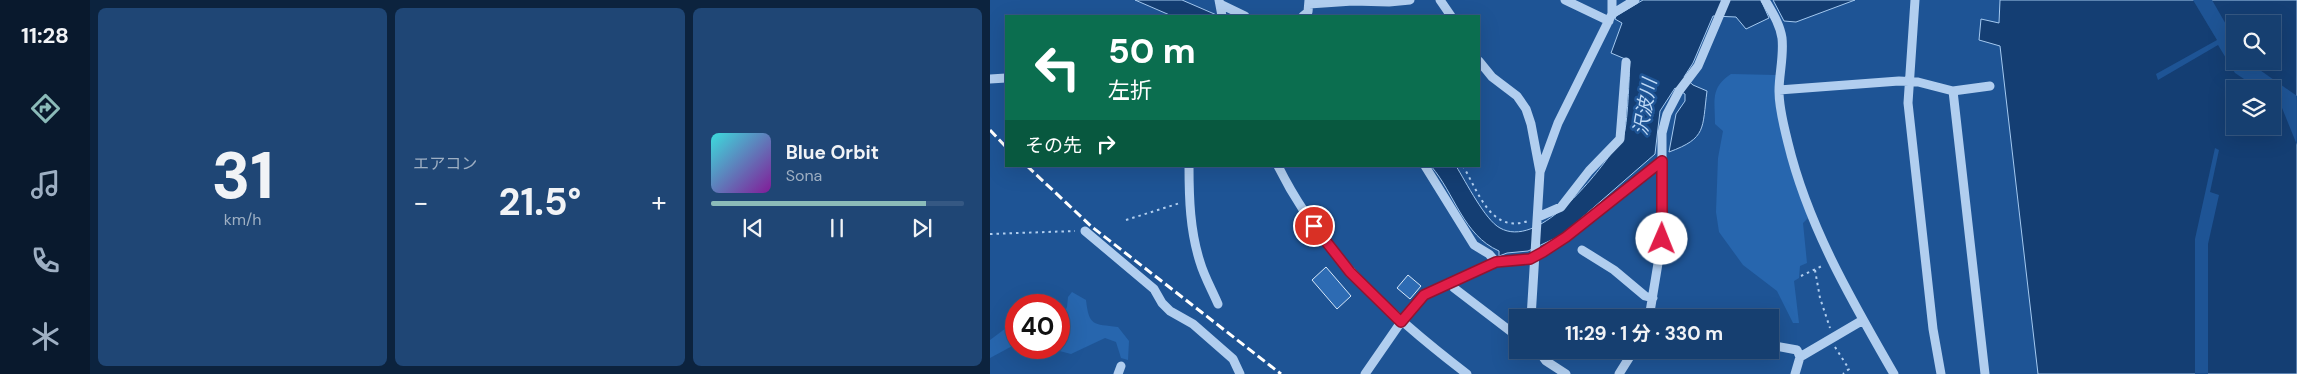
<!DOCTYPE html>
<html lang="ja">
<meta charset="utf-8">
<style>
body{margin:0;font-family:"DM Sans","Noto Sans JP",sans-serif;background:#1f4675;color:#f1f3f6;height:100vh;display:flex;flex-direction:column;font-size:19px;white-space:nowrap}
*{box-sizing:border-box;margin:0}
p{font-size:16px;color:#9eafc3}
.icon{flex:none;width:28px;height:28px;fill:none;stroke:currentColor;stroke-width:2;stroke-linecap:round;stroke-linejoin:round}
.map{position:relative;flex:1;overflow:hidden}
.drawer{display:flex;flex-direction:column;gap:8px;padding:8px;background:#0c233e;width:900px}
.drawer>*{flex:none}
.banner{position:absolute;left:15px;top:15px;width:475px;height:152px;border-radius:0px;box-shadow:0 5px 20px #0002,0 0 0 1px #355883;background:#0b6e4f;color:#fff;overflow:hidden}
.controls{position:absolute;left:1236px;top:15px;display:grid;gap:10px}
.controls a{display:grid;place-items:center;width:55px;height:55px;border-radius:0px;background:#163f70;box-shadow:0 5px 20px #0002,0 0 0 1px #355883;font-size:25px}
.speed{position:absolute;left:15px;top:294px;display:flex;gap:10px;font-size:25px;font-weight:700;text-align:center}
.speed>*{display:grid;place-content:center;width:65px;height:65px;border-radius:50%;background:#163f70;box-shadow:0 5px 20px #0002,0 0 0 1px #355883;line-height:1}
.speed .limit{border:8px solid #d22;background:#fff;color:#111}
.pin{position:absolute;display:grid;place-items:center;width:42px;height:42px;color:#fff;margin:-21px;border:2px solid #fff;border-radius:50%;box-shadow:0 1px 5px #0007}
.me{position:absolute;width:55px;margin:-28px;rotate:1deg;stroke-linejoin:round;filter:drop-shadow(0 0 4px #0008)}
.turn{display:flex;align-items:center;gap:18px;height:105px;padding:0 20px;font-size:22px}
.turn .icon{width:65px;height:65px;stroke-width:2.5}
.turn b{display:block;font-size:35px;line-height:42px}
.then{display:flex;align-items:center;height:48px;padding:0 20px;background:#0003;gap:10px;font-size:19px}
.big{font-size:38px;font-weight:700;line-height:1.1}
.drawer .tile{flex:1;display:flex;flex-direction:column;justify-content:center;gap:8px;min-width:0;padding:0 18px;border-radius:8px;background:#1f4675}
.drawer .dial{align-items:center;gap:0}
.dial b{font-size:65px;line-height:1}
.song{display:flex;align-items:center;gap:15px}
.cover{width:60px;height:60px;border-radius:8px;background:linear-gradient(135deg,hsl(180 70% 55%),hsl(290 70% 35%))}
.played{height:5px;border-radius:2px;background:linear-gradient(90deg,#8bbbb9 85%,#355883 85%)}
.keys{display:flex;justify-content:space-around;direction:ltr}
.heat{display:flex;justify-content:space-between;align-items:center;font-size:28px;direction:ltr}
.drawer .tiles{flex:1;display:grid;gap:8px;grid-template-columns:repeat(3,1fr)}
.trip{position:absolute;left:519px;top:309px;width:270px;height:50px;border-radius:0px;background:#163f70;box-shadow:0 5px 20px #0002,0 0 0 1px #355883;font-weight:700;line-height:50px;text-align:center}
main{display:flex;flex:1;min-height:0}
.tabs{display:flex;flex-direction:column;width:90px;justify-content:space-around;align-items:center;background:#09192d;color:#9eafc3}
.tabs .icon{width:35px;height:35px}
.tabs .selected{color:#8bbbb9}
.tabs b{font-size:22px;color:#f1f3f6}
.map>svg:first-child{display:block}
</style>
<main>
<nav class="tabs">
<b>11:28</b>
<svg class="icon selected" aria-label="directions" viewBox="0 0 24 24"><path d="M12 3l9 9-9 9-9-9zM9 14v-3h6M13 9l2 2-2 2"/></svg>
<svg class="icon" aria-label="music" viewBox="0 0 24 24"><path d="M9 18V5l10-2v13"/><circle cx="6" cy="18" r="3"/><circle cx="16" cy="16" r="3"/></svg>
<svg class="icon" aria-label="phone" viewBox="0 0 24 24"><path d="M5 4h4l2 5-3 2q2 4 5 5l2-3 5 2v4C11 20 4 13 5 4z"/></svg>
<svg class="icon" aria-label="climate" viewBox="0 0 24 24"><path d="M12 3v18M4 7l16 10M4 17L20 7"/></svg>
</nav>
<section class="drawer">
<div class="tiles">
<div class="tile dial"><b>31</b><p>km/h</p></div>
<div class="tile"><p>エアコン</p>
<div class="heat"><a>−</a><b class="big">21.5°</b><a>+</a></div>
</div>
<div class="tile">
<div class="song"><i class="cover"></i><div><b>Blue Orbit</b><p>Sona</p></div></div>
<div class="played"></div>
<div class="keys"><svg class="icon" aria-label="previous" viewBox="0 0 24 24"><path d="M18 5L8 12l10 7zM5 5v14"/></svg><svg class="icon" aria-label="pause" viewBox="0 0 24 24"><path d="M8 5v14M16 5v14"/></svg><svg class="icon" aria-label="next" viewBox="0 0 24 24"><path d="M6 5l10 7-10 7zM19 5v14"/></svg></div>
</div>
</div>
</section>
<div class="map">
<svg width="1307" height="374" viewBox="0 0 1307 374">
<rect width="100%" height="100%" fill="#1e5495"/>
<path fill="#2766ae" d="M741 74 786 75 818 218 813 223 817 263 810 266 809 278 804 281 809 323H803L787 291 753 265 729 232 726 212 728 158 733 131 725 124C725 100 720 88 741 74Z
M82 292 96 300C99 326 103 324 128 327L139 341 138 360 131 358 126 342 115 338 81 354 58 348H69V324L77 307 78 297Z
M26 327V344L0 358V340L16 328Z"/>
<path fill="#143e73" stroke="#a4c9f0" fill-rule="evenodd" d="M145 0H192L229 16H182Z
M653 0H771L779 18 756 29 746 17 723 16 703 63 694 77 703 85 717 91C712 129 717 138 679 152L686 114 695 101V94L685 88 670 111 665 154 572 235 538 251 517 253 509 256V251C473 235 465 194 441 166H466C476 182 495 220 510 228 547 249 602 180 620 155 624 150 631 143 633 137 638 126 639 76 640 61L621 53 632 23 625 19 626 16Z
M783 0H865L806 22 794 21Z
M1010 0H1307V374H1048L1010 46 989 40 991 19 1009 23ZM1245 24H1282V61H1245ZM1245 89H1282V126H1245Z"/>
<path fill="#1e5495" d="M1203 0H1222L1245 40V61H1257L1307 96V145L1290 103 1283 98 1282 89H1269L1245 73 1228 45 1168 80 1166 74 1227 40Z
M1225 148 1229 150 1220 192 1229 195 1218 244V374H1205V239Z"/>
<path fill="#2d6bb3" stroke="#d7e8fa" d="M336 267 361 296 347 309 322 280Z
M418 275 431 286 420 299 407 288Z"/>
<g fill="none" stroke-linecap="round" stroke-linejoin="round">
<path stroke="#b1ceef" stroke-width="2" stroke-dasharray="2.5 4" stroke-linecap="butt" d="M473 166C489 193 501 234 538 221
M136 220 190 203
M0 234 85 231
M825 270 830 298 840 328
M811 276 834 265
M845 347 859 369 853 374"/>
<path stroke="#b1ceef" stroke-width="9" d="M229 0 232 16
M450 0 461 16
M575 0 619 21
M775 0C782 12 790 24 792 38 794 56 789 74 789 91 789 109 794 126 798 143 818 226 862 301 904 374
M925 0 918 103 943 329 951 374
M230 4 255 16
M319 4 363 1 399 2 420 0
M622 14 645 0
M313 16 318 12 319 0
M489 61 502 77 527 96 536 109 541 124 550 172 541 318
M0 79 16 78
M789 90 909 81 928 82 963 91 1000 86
M963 91 995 374
M199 166C199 198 200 231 210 262 214 276 222 290 228 304
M288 166C331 253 401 316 477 374
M435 166 484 245 499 254 506 262 540 259 553 252 576 237 672 161
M550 172 568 123 622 14V0
M548 217 571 207 599 171 630 139 636 62
M95 231 164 289 172 303 180 311 203 324 243 359 250 374
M592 250 624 270 655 296 663 298
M462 283 464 288 528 337
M659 318 672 239V133L677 114 689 91 708 66 736 0
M780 345 807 350 810 357 805 374
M548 350 556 361 576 374
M810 357 873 320
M128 374 131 366
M375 374 411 322 434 295 506 262
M629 374 644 350"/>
<path stroke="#fff" stroke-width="3" stroke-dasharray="9 4" stroke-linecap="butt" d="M0 130 16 147
M37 166 102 227 291 374"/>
</g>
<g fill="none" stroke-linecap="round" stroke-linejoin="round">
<defs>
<path id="route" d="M324 226 360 272 411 322 434 295 506 262 540 259 553 252 576 237 672 161V239"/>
</defs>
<use href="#route" stroke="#92132f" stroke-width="12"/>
<use href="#route" stroke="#e11d48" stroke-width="9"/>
</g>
<g text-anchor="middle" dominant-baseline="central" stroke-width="5" stroke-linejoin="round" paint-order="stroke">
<g font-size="19" font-style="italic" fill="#bdd8f5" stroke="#1e5495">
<text transform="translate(655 107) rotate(-80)">沢波川</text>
</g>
</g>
</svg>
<div class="controls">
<a><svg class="icon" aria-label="search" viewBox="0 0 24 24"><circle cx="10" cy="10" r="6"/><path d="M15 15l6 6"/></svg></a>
<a><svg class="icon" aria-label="layers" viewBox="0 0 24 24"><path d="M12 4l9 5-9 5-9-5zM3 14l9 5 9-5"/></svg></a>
</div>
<div class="speed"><div class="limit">40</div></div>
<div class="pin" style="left:324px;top:226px;background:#d93025"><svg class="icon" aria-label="arrive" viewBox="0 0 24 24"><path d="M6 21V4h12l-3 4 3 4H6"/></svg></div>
<svg class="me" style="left:672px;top:239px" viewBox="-20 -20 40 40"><circle r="19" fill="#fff"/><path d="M0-13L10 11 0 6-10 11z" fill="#e11d48"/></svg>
<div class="trip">11:29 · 1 分 · 330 m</div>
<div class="banner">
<div class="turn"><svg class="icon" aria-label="left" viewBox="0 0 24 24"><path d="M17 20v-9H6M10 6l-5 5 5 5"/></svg><div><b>50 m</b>左折</div></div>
<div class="then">その先<svg class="icon" aria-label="right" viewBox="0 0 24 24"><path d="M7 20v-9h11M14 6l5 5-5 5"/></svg></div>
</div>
</div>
</main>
